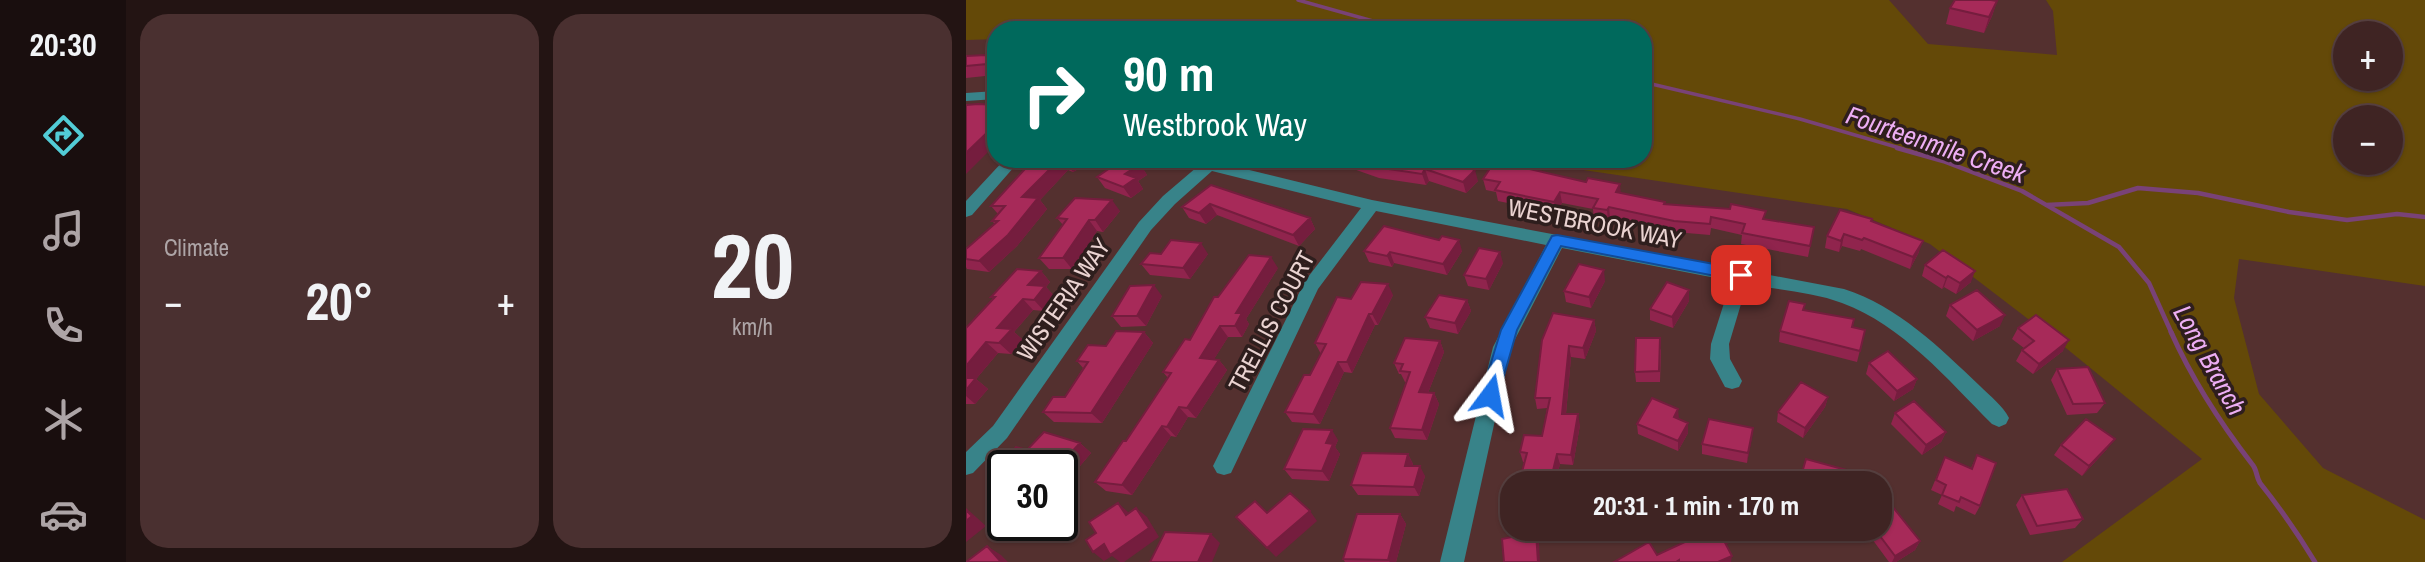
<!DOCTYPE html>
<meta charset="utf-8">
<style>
body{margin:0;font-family:"Archivo Narrow",sans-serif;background:#4a3030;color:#f1f3f6;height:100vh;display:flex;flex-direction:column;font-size:26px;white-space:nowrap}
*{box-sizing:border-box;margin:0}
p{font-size:23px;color:#ada4a6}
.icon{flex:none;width:38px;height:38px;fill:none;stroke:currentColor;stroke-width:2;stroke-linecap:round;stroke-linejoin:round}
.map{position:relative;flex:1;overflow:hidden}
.details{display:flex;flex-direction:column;gap:14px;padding:14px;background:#231413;width:840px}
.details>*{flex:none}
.banner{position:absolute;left:21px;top:21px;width:665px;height:147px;border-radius:28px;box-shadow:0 2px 5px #0004,0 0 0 2px #584141;background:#00695c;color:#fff;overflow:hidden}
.buttons{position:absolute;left:1367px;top:21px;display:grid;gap:14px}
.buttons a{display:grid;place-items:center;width:70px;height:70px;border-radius:50%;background:#3f2423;box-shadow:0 2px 5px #0004,0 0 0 2px #584141;font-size:35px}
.speed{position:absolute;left:21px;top:450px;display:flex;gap:14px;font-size:35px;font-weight:700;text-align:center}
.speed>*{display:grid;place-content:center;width:91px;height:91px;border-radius:50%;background:#3f2423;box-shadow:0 2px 5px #0004,0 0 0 2px #584141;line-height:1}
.speed .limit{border:4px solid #111;border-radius:10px;background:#fff;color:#111}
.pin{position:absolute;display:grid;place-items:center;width:60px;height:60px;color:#fff;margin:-30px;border-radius:14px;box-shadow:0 4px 10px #0006}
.me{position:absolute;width:77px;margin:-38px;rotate:13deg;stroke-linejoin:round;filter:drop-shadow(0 0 5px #0008)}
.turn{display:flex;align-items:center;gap:24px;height:147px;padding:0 21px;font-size:32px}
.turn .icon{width:91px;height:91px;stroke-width:2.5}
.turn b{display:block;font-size:49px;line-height:60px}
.big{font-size:52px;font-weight:700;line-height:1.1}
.details .card{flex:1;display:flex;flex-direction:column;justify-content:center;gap:10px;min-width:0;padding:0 24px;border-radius:28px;background:#4a3030}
.details .dial{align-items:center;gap:0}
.dial b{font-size:91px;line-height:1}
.heat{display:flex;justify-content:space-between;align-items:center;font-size:38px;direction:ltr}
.details .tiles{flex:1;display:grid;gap:14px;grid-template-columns:repeat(2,1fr)}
.trip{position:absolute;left:534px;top:471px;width:392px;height:70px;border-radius:28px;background:#3f2423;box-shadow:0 2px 5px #0004,0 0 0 2px #584141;font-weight:700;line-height:70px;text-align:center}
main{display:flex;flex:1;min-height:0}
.dock{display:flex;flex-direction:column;width:126px;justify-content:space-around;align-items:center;background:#190e0e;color:#ada4a6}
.dock .icon{width:49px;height:49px}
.dock .current{color:#52ccd6}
.dock b{font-size:32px;color:#f1f3f6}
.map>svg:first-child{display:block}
</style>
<main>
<nav class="dock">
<b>20:30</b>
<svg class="icon current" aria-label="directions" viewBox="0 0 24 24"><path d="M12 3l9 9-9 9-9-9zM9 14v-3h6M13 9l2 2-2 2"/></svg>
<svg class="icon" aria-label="music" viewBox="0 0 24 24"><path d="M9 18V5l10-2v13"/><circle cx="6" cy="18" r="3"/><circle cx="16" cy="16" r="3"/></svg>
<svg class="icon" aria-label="phone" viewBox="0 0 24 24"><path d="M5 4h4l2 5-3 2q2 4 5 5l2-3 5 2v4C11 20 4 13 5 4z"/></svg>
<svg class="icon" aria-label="climate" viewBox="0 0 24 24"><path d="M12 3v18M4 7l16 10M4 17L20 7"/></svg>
<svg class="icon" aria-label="car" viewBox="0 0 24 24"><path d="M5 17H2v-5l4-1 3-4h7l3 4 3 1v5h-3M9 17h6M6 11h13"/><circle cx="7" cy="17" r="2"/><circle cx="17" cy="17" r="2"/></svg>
</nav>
<section class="details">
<div class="tiles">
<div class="card"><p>Climate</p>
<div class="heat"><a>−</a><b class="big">20°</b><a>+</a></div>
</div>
<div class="card dial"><b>20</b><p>km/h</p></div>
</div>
</section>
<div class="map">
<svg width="1459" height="562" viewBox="0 0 1459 562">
<rect width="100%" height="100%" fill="#54302f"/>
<path fill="#644908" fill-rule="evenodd" d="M0 0H923L962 44 1091 55 1087 11 1080 0H1459V286L1273 259 1268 298 1293 394 1357 468 1459 520V562H1096L1236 459 1095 344 964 244 881 209 543 159H677V30H30V39L0 40ZM1379 33H1424V79H1379ZM1379 117H1424V163H1379Z"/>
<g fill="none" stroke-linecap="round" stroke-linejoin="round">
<path stroke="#794277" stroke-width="3.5" d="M332 0 439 30
M677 82 834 119 937 149"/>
<path stroke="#794277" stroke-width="4.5" d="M931 148 977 161 1056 191 1153 247 1183 283 1206 334
M1080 205 1122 203 1172 188 1232 193 1323 212 1381 220 1431 214 1459 217"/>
<path stroke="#794277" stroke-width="5" d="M1205 332C1226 379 1255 424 1286 464 1291 469 1290 477 1294 483 1314 508 1332 534 1349 562"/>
<path fill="#388389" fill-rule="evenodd" d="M30 91V99L0 101V93Z
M39 159H55L6 215 0 217V201Z
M212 159H238L406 200 878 289C932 306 974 348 1014 386 1024 396 1037 406 1043 418L1040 424 1033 427 1026 424C982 380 936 325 876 303 847 292 812 290 781 284L763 344 764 359 776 381 773 387 766 389 759 387 744 359 745 344 765 281 596 248 545 347 498 562H474L527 347 580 245 410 211 352 289 265 473 258 475 251 473 247 466 339 281 395 208 246 171 209 204 185 230 41 438 7 473 0 475V452L27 426 173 222 197 196 231 167 214 162Z"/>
</g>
<path fill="#90244d" d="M1031 1 1026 16 1018 33 980 24 984 8Z
M20 55 28 66 29 75 0 78V56Z
M68 159H130L107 172 102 170 74 200 81 209 51 246 23 272 1 269 0 267V259L29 224 26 221 32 214 25 206Z
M335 159H467L512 181 500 193 463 181 460 185 413 178 379 166 376 169Z
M174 164 181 175 172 181 177 189 165 198 139 188 131 177Z
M517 179 655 193 699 204 848 227 842 257 775 244 776 235 745 228 744 235 709 232 644 218 642 221 628 219 627 209 596 203 590 213 532 201 530 192 520 190Z
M245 185 344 218 349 229 333 246 251 215 240 224 223 218 216 207Z
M154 211 137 232 131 231 106 269H83L73 258 97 225 91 218Z
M906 221 953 252 944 269 895 249 894 251 876 246 873 252 859 248 861 236Z
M473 240 496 251 481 275 428 263 426 267 403 262 398 251Z
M195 254H242L224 279 184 275 175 264Z
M537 263 523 290 502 286 498 275Z
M959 265 1005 282 990 294 978 287 976 289 956 276Z
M312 268 280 319 283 324 276 337H262L248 359 253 360 261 370 230 418 222 417 210 437 205 436 166 495 140 491 129 482 160 441 202 378 197 372 224 340 252 297Z
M75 271 84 282 80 287 89 297 78 311 67 310 48 332 57 340 45 354 32 353 10 379 22 389 9 404H0V328L27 299 25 297Z
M639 281 625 308 600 302 598 291Z
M723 290V301L707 328 684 320V309Z
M427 295 412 325H409L386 373 378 372 354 424 326 422 319 412 344 375 355 354 349 343 385 299Z
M196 296 180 326 155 327 146 316Z
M501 300 505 311 492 334 464 328 459 317Z
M984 305 1034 326 1007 341 980 316Z
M838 310 886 327 899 330 891 362 813 342 814 331Z
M628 320 630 331 619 359 605 357 600 414 614 425 607 465 594 464 589 483H553L558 462H557L554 452 576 436 581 408 571 409 569 398 576 340Z
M1052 328 1097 351 1067 374 1050 361 1056 350 1058 348 1046 339Z
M178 332 187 343 136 423 88 422 77 412 99 397 117 368 111 361 140 346Z
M474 341 478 352 462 393H468L473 404 461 440 429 438 424 428 440 382H439L435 374H433L428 363Z
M695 349 694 382H670L669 372Z
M903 363 951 379 947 389 928 401 900 374Z
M1091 369 1139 403 1131 413 1101 415 1085 380Z
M862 397 859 407 837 438 811 422 812 412Z
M929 413 980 432 975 442 956 455 925 424Z
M722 423V433L712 451 672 434 671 424Z
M787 428 781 463 736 454V444Z
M372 440 369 447 374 454 363 481 326 479 318 469Z
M114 443 125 453 114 466 108 464 96 477V466H37V468L33 465Z
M1095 445 1141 449 1116 476 1088 455Z
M442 454 447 464V466L459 476 453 496 392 495 385 485Z
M1011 455 1014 506 1009 515 990 506 988 512 972 504 976 495 965 490 979 457 1005 468Z
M1056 495 1117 519 1109 528 1064 535 1050 505Z
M434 514 440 524 430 562H379L377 559Z
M898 528H914L954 541 949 550 930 562H923Z"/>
<path fill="#751d3e" d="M1031 1 1026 16 1018 33 1023 17Z
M20 55 28 66 29 75 21 64Z
M30 124V144L0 174V153Z
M94 159 102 170 74 200 81 209 51 246 23 272 13 261 56 197Z
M101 159H130L107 172 98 161Z
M372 159H376L379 166 376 169Z
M174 164 181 175 172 181 177 189 165 198 157 187 159 174Z
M459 169 463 181 460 185 456 174Z
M509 170 512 181 500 193 497 182Z
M654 184 655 195 650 192Z
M594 192 596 203 590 213 588 202Z
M146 200 154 211 137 232 129 220Z
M244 204 251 215 240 224 233 213Z
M643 207 644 218 642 221 641 210Z
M344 218 349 229 333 246 327 235Z
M123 220 131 231 106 269 97 258Z
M878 234 876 246 873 252 875 241Z
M493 240 496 251 481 275 477 264Z
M957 241 953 252 944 269 947 257Z
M235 243 242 254 224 279 217 268Z
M424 252 428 263 426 267 421 256Z
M534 252 537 263 523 290 520 279Z
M305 257 312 268 280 319 283 324 276 337 269 326 270 313Z
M638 270 639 281 625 308 623 297Z
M75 271 84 282 80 287 89 297 78 311 68 300 62 285Z
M1009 271 1005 282 990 294 994 283Z
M982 276 978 287 976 289 980 278Z
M422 284 427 295 412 325 406 314Z
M188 285 196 296 180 326 171 316Z
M723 290V301L707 328 706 317Z
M57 299 67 310 48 332 57 340 45 354 33 343 31 328Z
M501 300 505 311 492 334 489 323Z
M403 314 409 325 386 373 381 362Z
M1039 315 1034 326 1007 341 1011 330Z
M628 320 630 331 619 359 617 348Z
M254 326 262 337 242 369 234 358Z
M178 332 187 343 136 423 125 413Z
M1103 340 1097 351 1067 374 1073 364Z
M474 341 478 352 458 403 453 392Z
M20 342 32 353 10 379 22 389 9 404 0 396V366Z
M603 346 605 357 599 424 596 414Z
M253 360 261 370 230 418 221 408Z
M372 362 378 372 354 424 347 414Z
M951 379 947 389 928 401 931 391Z
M468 393 473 404 461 440 456 430Z
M862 397 859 407 837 438 839 428Z
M213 407 222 417 210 437 201 427Z
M712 409 713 419 708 417Z
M612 414 614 425 607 465 605 455Z
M722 423V433L712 451V441Z
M196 426 205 436 166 495 156 485Z
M787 428 786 438 781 463 782 453Z
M366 430 372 440 369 447 374 454 363 481 356 471 360 443Z
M980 432 975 442 956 455 960 445Z
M1149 439 1141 449 1116 476 1123 466Z
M114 443 125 453 114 466 102 456Z
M96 454 108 464 96 477V466H86Z
M442 454 447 464 444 476 439 466Z
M591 454 594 464 589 483H584Z
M454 466 459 476 453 496 448 487Z
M152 503 163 513 160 515Z
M0 508 20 526 0 542Z
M170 508 181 517 193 537 158 562H154L146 556 138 561 127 552Z
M344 511 351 521 310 557 301 548Z
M434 514 440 524 430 562H424L422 560Z
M779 528H792L791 533 755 546 756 537Z
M570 532 573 542 574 562H572Z
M245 534 254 543 246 562H232Z
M954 541 949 550 930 562H926L929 556Z
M21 546 35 555 42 562H35Z
M766 556 765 562H752Z"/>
<path fill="#a72a59" stroke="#751d3e" stroke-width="2" d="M989 0H1025L1031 1 1023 17 984 8Z
M20 55 21 64 0 66V56Z
M12 104 30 105V124L0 153V105Z
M68 159H94L56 197 72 198 42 235 13 261 0 259V249L32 221H26L39 206H25Z
M157 159H163L174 164 159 174 170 178 157 187 131 177Z
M387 159H467L482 161 509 170 497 182 459 169 456 174 409 167Z
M529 161 620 182 622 178 654 184 650 192 699 202 698 204 764 209 765 204 800 211 797 219 848 227 844 246 776 233 779 224 745 217 744 224 708 221 643 207 641 210 627 208 632 199 594 192 588 202 529 190 534 182 517 179Z
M245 185 344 218 327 235 244 204 233 213 216 207Z
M109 198 146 200 129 220H123L97 258H73L101 219 91 218Z
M874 210 906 219 905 221 957 241 947 257 898 238 896 240 878 234 875 241 861 236Z
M418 226 473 240 476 236 493 240 477 264 424 252 421 256 398 251Z
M205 240 235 243 217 268 175 264 184 253 195 254Z
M513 248 534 252 520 279 498 275Z
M977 250 1009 271 994 283 982 276 980 278 959 265Z
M283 255 305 257 270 313H276L269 326H254L234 358 253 360 221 408 213 407 201 427 196 426 156 485 129 482 157 441H160L205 373 197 372 219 339 224 340 248 297H252Z
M613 264 638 270 623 297 598 291Z
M51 269 75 271 62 285 79 286 68 300 57 299 31 328 46 329 33 343 20 342 0 366V328L29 297H25Z
M395 282 422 284 406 314H403L381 362H372L347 414 319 412 338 375H344L360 344 349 343 371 297 385 299Z
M701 282 723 290 706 317 684 309Z
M188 285 171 316H146L164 286Z
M1011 290 1039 315 1011 330 984 305Z
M473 295 501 300 489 323 459 317Z
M823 301 839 304 837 310 888 319 886 327 899 330 894 351 814 331Z
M587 313 628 320 617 348 603 346 596 414H612L605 455 591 454 584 483H553L561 453 554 452 558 435 576 436 584 398H569L576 340Z
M1070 315 1103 340 1073 364 1056 350 1068 341 1052 328Z
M150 331 178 332 125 413 77 412 87 397H99L122 362 111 361 122 345 140 346Z
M439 338 474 341 453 392 468 393 456 430 424 428 444 372 434 371 437 364 428 363Z
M670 338H694L693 371 669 372Z
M922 351 951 379 931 391 903 363Z
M1122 367 1139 403 1107 404 1091 369Z
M0 378H10L0 390Z
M835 382 862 397 839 428 812 412Z
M686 398 712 409 708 417 722 423 712 441 671 424Z
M948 401 980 432 960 445 929 413Z
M743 419 787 428 782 453 736 444Z
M1120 419 1149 439 1123 466 1095 445Z
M337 429 366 430 360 443 367 444 356 471 318 469Z
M78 432 114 443 102 456 96 454 86 466H37L33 465 50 447 61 450Z
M396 453 442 454 439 466H454L448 487 385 485Z
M1011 455 1030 463 1014 506 995 497 993 502 976 495 980 485 970 480 979 457 1006 469Z
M840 459 884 471 881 483H833Z
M1101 489 1117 519 1071 526 1056 495Z
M324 493 344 511 301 548 270 517 289 501 301 513Z
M922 501 954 541 929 556 908 528H914V506Z
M152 503 160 515 170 508 183 528 144 555 138 544 127 552 120 540 130 533 123 522Z
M0 510 6 516 0 521Z
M391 514H434L422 560 377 559Z
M749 528H779L756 537 766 556 752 562H713V560L710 562H648L683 542 691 555Z
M199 532 245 534 232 562H184Z
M570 532 572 562H538L536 539Z
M21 546 35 562H0Z"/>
<path fill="#1a73e8" stroke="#114b97" stroke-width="2" d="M591 235 775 269 783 275 775 281 595 246 551 330 531 400 524 403 518 400 515 395 535 330 586 236Z"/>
<g text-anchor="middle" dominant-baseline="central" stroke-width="7" stroke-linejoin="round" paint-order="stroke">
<g font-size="24" fill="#ead3d1" stroke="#2e1e1d">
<text transform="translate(629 223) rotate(11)">WESTBROOK WAY</text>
<text transform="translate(97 299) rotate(-55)">WISTERIA WAY</text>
<text transform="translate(305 321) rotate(-62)">TRELLIS COURT</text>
</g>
<g font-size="26" font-style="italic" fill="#edaef4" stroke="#2e1e1d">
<text transform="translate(970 144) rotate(19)">Fourteenmile Creek</text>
<text transform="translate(1244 360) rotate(61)">Long Branch</text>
</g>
</g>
</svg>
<div class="buttons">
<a>+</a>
<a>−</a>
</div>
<div class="speed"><div class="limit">30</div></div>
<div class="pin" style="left:775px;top:275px;background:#d93025"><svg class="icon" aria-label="arrive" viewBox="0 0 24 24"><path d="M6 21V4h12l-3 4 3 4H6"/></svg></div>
<svg class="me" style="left:524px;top:395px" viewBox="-20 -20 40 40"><path d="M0-17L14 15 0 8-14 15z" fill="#1a73e8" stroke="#fff" stroke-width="4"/></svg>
<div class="trip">20:31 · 1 min · 170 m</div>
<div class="banner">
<div class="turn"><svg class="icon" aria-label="right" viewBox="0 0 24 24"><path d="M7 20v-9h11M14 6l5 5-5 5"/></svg><div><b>90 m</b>Westbrook Way</div></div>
</div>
</div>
</main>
